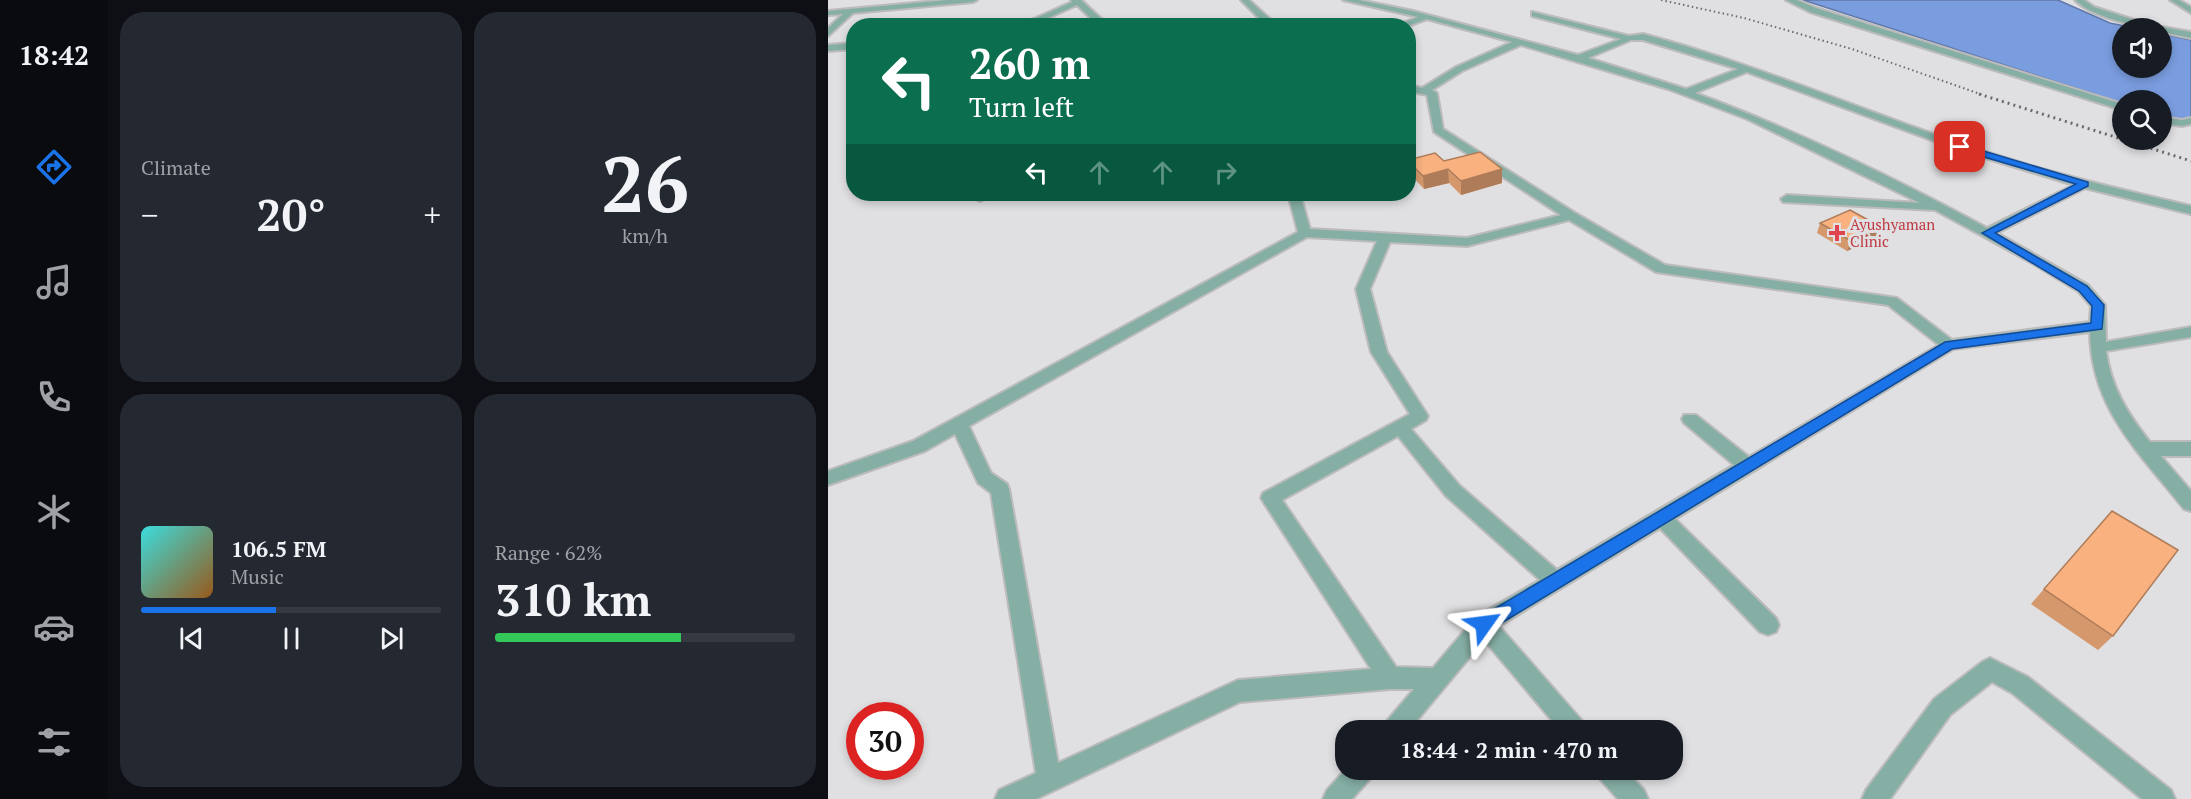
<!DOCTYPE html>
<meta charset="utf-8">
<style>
body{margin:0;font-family:"PT Serif",serif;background:#242831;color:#f1f3f6;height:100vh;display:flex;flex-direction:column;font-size:22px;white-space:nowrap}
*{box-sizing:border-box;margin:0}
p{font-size:20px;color:#9ea1a6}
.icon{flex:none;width:33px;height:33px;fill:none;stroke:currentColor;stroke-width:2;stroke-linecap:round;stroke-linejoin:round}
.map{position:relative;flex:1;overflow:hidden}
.sheet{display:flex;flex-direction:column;gap:12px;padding:12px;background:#0d0f14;width:720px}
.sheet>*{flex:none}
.banner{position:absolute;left:18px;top:18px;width:570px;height:183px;border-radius:24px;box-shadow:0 3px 9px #0003;background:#0b6e4f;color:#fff;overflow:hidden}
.controls{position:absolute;left:1284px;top:18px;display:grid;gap:12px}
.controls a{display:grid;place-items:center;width:60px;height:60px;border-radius:50%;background:#171b24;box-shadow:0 3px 9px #0003;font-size:30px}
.speed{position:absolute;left:18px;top:702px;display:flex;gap:12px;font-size:30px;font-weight:700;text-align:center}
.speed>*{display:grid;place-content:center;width:78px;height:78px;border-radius:50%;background:#171b24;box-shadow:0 3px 9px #0003;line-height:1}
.speed .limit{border:9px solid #d22;background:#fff;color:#111}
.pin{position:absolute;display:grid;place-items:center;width:51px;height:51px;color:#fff;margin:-26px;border-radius:12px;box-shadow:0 3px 9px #0006}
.me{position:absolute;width:66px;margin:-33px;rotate:59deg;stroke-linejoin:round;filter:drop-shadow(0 0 4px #0008)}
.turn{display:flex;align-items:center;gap:21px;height:126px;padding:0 24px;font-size:27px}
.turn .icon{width:78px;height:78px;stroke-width:2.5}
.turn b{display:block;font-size:42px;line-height:51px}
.lanes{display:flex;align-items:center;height:57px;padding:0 24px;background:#0003;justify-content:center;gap:30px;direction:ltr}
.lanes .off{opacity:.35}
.big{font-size:45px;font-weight:800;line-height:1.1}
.sheet .tile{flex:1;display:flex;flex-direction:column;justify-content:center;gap:9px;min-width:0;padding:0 21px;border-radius:24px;background:#242831}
.sheet .dial{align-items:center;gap:0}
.dial b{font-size:78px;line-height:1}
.song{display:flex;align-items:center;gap:18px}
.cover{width:72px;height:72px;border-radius:9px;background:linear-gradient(135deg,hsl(180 70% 55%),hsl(30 70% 35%))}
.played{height:6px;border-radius:3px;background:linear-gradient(90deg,#1a73e8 45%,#363941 45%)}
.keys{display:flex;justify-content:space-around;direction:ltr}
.heat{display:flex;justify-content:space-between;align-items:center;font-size:33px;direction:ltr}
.charge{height:9px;border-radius:4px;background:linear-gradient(90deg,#34c759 62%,#363941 0)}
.sheet .tiles{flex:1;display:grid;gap:12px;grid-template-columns:repeat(2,1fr)}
.trip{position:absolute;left:507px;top:720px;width:348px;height:60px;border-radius:24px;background:#171b24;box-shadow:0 3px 9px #0003;font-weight:800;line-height:60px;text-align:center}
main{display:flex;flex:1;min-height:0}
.tabs{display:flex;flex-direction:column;width:108px;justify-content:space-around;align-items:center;background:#090b0e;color:#9ea1a6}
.tabs .icon{width:42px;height:42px}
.tabs .active{color:#1a73e8}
.tabs b{font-size:27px;color:#f1f3f6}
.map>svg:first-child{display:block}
</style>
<main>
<nav class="tabs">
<b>18:42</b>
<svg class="icon active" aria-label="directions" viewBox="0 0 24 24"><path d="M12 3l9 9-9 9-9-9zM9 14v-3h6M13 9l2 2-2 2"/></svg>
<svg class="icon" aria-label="music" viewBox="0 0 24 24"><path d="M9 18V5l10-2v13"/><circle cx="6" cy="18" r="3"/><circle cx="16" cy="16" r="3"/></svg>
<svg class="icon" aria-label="phone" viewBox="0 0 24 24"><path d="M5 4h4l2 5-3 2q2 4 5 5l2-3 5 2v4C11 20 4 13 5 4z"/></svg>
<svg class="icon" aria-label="climate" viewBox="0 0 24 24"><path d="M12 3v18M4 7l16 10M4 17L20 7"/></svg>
<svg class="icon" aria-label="car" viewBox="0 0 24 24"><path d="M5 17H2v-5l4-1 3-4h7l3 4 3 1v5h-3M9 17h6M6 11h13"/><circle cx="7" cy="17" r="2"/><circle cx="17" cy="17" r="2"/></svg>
<svg class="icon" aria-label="filters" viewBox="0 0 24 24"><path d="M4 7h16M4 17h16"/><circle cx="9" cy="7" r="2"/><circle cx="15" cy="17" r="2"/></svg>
</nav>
<section class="sheet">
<div class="tiles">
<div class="tile"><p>Climate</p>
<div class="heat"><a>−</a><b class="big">20°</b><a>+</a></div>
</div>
<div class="tile dial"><b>26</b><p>km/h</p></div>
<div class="tile">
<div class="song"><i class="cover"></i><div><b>106.5 FM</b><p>Music</p></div></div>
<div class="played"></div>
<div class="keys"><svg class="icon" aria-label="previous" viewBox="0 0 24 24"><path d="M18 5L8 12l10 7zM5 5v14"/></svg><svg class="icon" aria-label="pause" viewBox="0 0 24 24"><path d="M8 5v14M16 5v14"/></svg><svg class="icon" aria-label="next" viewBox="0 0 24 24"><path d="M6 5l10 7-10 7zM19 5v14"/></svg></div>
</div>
<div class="tile"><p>Range · 62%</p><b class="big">310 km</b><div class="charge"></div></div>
</div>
</section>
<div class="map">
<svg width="1363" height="799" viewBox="0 0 1363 799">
<rect width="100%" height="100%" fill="#e0e0e2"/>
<path fill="#7a9ddf" stroke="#6179a8" stroke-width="1.5" d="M975 0H1230L1282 23 1307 28H1294V68H1334V34L1363 40V124L1334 115V100H1294V103Z"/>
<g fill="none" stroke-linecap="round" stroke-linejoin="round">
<defs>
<path id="street" d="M119 0H149L145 2 25 13 0 36V28L15 14 0 15V11Z
M243 0H253L281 26H271L249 5 202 26H190L244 2Z
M413 0H421L443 20 453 26 437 24Z
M515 0H531L585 11 750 55 793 39 704 16V12L801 36 815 34C924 63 1028 108 1134 144 1209 170 1286 188 1363 206V214L1257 188 1169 233 1260 285 1277 305 1278 342 1363 327V337L1278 351C1283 388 1300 414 1322 442H1363V456H1333L1363 491V511L1356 509C1311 452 1263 409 1262 332L1125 349 847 519 948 618 951 625 948 632 940 635 932 632 832 528 671 626 755 722 759 730H732L656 640 581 730H554L558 722 586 689H562L412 702 208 799H167L171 790 208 773 163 493 150 483 127 434 97 451 0 485V471L85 441 470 232 460 194H472L482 229 639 238 733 215 606 132 599 95 580 91V85L594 88 628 67 684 42 599 19 580 26H567L590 17ZM803 40H815L910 69 858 89 760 58ZM693 45 840 89 919 119 1092 203 959 195 953 199 955 202 1107 210 1206 264 1250 291 1263 306 1262 322 1124 340 1069 298 837 265 747 213 615 129 609 93 604 90 634 71ZM919 72 1128 149 1246 185 1159 228C1065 177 967 130 867 93ZM741 220 828 272 1060 305 1111 345 921 457 868 415H856L854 419 856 423 906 465 729 570 632 486 583 429 598 420 600 416 559 352 542 289 562 242 639 246ZM479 237 549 241 528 289 543 352 582 414 435 493 433 498 543 669 410 680 230 763 181 489 179 484 163 473 141 426ZM570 436 618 496 712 580 648 617 605 668 568 667 454 500Z
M958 0H969L988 8 1294 104V110L982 12Z
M1247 0H1256L1266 7 1331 28 1334 27 1363 32V38L1334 32V28C1310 28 1264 17 1247 0Z
M1342 0H1351L1363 7V13Z
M26 43V49L0 51V45Z
M1334 117 1354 120 1363 118V124L1354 126 1334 123Z
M150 194H166L152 201 146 197Z
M1162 658 1200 677 1343 790 1347 799H1314L1184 693 1164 682 1122 715 1062 799H1034L1038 790 1106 699 1154 662Z
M518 769 545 770 542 779 524 799H495L499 790Z
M769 770H797L816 790 820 799H790L772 779Z"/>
</defs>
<use href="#street" stroke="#bbbbbc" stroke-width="4"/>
<use href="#street" fill="#85aea4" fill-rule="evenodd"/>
<path stroke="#6c6c6d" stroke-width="2" stroke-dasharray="1.5 3" stroke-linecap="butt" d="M833 0 916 18 1024 49 1155 95"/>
<path stroke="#6c6c6d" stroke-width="3" stroke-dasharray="2 4" stroke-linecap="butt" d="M1151 94 1363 161"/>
</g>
<path fill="#d5986d" d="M580 160 674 169V183L633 195 621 183 596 189 581 173Z
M992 223 1049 237 1019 251 989 233Z
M1284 511 1285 636 1270 650 1203 604Z"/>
<path fill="#ae7c59" d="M620 169 621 183 596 189 595 176Z
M674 169V183L633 195V181Z
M1053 227 1049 237 1019 251 1023 241Z"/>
<path fill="#f8b17f" stroke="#ae7c59" stroke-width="1.5" d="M652 152 674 169 633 181 620 169 595 176 580 161V160L607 153 616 161Z
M1022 210 1053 227 1023 241 992 223Z
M1284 511 1350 550 1285 636 1216 589Z"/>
<path fill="#1a73e8" stroke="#114b97" stroke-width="1.5" d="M1132 144 1260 182V186L1167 233 1259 286 1276 305 1274 329 1124 349 662 630 656 632 649 630 647 624 649 619 1117 342 1263 323 1264 306 1251 291 1154 233 1248 184 1129 149 1128 147Z"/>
<path fill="#e0444e" stroke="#e0e0e2" stroke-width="2" d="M1006 224h6v6h6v6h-6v6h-6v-6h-6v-6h6z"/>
<g text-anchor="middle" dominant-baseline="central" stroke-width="6" stroke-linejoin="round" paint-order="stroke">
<g font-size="15" fill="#be3a42" stroke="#e0e0e2" text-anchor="start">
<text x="1022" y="224">Ayushyaman<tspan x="1022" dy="17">Clinic</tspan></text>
</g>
</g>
</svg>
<div class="controls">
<a><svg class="icon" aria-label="sound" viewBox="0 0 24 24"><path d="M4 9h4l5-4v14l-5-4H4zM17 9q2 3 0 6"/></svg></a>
<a><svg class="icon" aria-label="search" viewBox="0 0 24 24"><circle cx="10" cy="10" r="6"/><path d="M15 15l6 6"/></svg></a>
</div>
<div class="speed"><div class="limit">30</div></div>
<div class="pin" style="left:1132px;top:147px;background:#d93025"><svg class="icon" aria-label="arrive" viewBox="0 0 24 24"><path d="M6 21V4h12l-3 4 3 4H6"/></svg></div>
<svg class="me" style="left:656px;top:624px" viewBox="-20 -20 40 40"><path d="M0-17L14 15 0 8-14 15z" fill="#1a73e8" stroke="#fff" stroke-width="4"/></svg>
<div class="trip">18:44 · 2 min · 470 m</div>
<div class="banner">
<div class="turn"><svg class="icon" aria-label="left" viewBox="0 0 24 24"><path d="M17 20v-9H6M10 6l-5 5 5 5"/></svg><div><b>260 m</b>Turn left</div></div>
<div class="lanes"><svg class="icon" aria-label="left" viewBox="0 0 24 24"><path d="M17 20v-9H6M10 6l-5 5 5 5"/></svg><svg class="icon off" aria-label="ahead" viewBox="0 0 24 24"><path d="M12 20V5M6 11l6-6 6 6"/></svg><svg class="icon off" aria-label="ahead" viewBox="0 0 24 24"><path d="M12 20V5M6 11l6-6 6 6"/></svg><svg class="icon off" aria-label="right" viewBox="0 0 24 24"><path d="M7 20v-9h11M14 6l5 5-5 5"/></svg></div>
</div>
</div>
</main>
